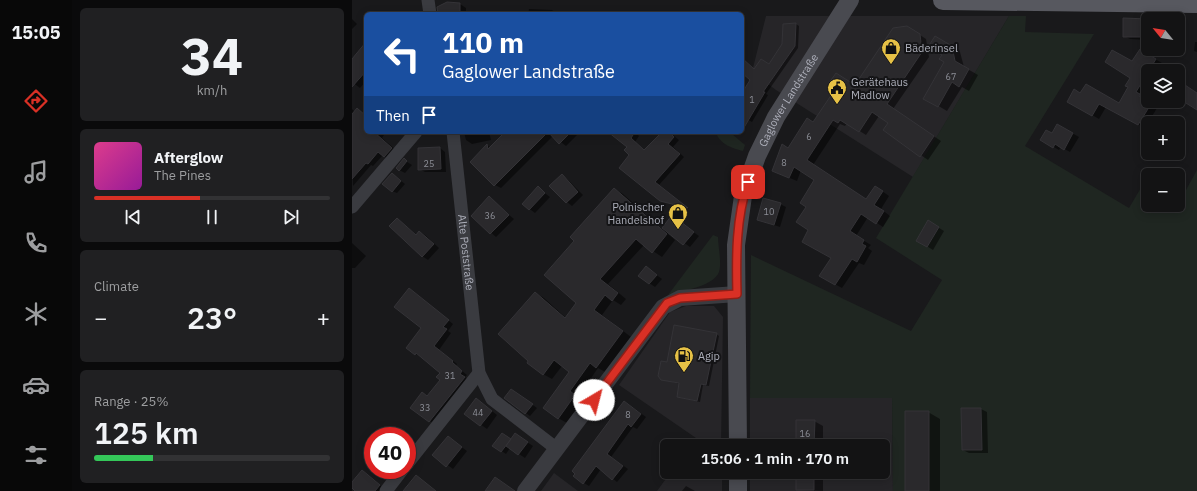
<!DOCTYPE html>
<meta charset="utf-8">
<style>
body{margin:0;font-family:"IBM Plex Sans",sans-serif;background:#202022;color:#f1f3f6;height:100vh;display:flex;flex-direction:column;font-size:15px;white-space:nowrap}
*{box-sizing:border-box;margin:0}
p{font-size:13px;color:#9d9ea0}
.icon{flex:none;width:22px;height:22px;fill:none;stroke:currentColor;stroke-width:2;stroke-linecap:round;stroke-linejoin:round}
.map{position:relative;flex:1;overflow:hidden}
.side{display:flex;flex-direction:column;gap:8px;padding:8px;background:#0a0a0b;width:280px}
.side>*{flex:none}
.hud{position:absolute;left:12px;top:12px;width:380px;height:122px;border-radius:6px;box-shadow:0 2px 10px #0003,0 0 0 1px #323234;background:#1a4fa0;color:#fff;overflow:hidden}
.needle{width:26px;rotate:300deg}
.buttons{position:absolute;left:789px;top:12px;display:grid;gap:8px}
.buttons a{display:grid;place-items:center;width:44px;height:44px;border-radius:6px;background:#131314;box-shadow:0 2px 10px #0003,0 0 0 1px #323234;font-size:20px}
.speed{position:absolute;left:12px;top:427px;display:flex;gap:8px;font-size:20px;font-weight:700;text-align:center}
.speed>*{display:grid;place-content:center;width:52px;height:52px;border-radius:50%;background:#131314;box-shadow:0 2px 10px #0003,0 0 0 1px #323234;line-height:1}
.speed .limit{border:6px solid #d22;background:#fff;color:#111}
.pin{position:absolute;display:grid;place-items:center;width:34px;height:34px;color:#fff;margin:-17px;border-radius:8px;box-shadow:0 2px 6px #0006}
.me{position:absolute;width:44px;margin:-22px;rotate:37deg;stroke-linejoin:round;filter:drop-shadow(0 0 3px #0008)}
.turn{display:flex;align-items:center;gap:14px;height:84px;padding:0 12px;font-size:18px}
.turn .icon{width:52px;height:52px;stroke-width:2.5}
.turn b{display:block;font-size:28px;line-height:34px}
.then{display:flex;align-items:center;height:38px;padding:0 12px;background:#0003;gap:8px;font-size:15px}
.big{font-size:30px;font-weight:600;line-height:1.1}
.side .tile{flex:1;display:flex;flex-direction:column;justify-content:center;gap:6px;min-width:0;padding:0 14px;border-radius:6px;background:#202022}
.side .dial{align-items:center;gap:0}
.dial b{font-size:52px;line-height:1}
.song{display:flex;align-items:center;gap:12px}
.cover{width:48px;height:48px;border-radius:6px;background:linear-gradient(135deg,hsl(330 70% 55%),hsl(300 70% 35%))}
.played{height:4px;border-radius:2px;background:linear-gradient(90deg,#d93025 45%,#323234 45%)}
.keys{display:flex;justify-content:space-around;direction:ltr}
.heat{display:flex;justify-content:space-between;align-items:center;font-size:22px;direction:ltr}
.charge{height:6px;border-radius:3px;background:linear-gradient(90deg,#34c759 25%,#323234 0)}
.trip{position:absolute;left:308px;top:439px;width:230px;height:40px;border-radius:6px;background:#131314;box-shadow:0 2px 10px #0003,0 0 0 1px #323234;font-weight:600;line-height:40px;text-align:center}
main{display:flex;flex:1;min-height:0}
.tab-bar{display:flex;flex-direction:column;width:72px;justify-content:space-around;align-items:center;background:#080808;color:#9d9ea0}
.tab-bar .icon{width:28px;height:28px}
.tab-bar .active{color:#d93025}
.tab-bar b{font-size:18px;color:#f1f3f6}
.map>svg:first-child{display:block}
</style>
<main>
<nav class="tab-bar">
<b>15:05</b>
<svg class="icon active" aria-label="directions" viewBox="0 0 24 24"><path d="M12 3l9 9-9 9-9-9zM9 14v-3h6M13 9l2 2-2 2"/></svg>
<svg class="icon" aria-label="music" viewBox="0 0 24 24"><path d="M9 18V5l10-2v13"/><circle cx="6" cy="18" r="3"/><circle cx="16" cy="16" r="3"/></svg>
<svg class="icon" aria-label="phone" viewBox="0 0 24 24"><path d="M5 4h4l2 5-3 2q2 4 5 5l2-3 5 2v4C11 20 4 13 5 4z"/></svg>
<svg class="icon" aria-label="climate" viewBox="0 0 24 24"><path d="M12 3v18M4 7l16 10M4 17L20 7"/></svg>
<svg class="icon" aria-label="car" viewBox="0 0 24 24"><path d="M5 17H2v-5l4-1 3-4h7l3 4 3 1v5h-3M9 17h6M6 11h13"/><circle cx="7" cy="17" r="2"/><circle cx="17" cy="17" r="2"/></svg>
<svg class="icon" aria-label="filters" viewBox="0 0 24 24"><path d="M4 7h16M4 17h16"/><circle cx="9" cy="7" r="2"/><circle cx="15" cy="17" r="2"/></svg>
</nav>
<section class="side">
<div class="tile dial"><b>34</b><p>km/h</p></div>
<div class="tile">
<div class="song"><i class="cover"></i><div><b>Afterglow</b><p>The Pines</p></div></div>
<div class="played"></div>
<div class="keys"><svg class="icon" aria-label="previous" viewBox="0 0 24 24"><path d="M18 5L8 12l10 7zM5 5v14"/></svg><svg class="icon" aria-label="pause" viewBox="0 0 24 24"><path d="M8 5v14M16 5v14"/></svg><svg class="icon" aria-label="next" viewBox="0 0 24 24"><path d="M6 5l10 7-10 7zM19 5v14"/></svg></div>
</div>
<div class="tile"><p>Climate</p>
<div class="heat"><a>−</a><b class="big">23°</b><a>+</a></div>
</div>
<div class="tile"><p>Range · 25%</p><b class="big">125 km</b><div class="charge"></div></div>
</section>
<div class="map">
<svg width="845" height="491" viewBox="0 0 845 491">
<rect width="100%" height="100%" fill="#19191b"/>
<path fill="#262528" d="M414 16H657L561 177 424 90 400 72Z
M334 306H362L371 317 369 446H338L344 438 267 385 318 312Z
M398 398H540L541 491H398V472H531V446H398Z
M319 472H370V491H305Z
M202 473 226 491H189Z"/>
<path fill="#1f2621" d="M657 16H674L673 32 742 34 673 146 777 208 796 176V205H826V185L834 190 845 170V491H541L540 398H398L399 255 559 331 590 280 524 238Z
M364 132 380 134 393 145 391 151C380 148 367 144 364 132Z
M361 235 366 237C366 247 370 262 367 272 362 286 330 291 316 295Z"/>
<path fill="#0007" d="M96 3 108 4 114 8V14H86V8Z
M177 9 200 10 206 14H176Z
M0 19 5 24 0 29Z
M796 20V40L778 39 772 36Z
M444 24 447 26 446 48 414 94 416 95 400 122 391 117 390 118V95L399 80 390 72V63H395L403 70 417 65Z
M562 31 574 39 577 57 541 109 589 141 576 160 533 130 537 123 527 116 514 135 495 123 493 126 488 124 461 165 515 200 530 191 537 196 529 209 538 216 531 227 516 217 504 236 519 245 516 248 520 251 512 265 507 263 490 288 468 276 481 258 455 206 464 180 449 170 445 181 421 171 436 149 462 123Z
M584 38 608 52 612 67 626 75 617 91 610 87 595 111 573 98 594 62Z
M843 42H845V52L842 51Z
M14 49V81L8 88 0 82V61Z
M788 50 810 63 806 71H796V87L790 97 794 99 793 101 805 108 793 128 754 107 747 119 716 101 729 95 767 104 777 87 780 63Z
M0 109 3 112 5 110 14 116V132H34L30 138 45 151 38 160 31 155 21 166 19 165 1 186Z
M706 125 727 137 718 152 709 147 707 150 690 140 700 134Z
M112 132H137L139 140 120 144 114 140Z
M154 132H228L214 146 201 136 149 188 143 185 135 145 139 148Z
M262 132H282L287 136 283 142 293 151 312 132H317L327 140 321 147 332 157 307 185 337 209 308 200 278 155 277 146Z
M88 148 93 152 94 172H73L67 169Z
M52 160 60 165 53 173 47 170Z
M210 175 215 179 231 195 220 206 215 202 199 186Z
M44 177 53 184 45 193 40 191Z
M186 188 198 197 183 213 171 204Z
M262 189 271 194 310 229 320 217 347 236 338 247 317 232 316 234 323 240 310 257 292 245 256 284 274 299 269 305 261 300 250 315 279 337 253 372 246 368 226 397 231 401 215 423 206 418 219 372 210 366 200 379 191 374 183 293 192 298 214 318 226 303 224 241Z
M137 198 162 219 144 237 120 216Z
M428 204 434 207 428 227 407 220Z
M45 219 65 235 68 232 73 235 87 248 76 260 70 256Z
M576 221 592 231 581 250 565 240Z
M0 243 14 256 3 268H0Z
M299 271 310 279 303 287 287 276Z
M63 293 101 324 96 331 99 333 87 350 105 364 104 366 115 375 113 377 118 381 83 424 78 421 70 393 76 396 90 380 89 373 69 356 63 354 71 328Z
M364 334 367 336 357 386 351 385 348 402 326 397 328 384 310 379Z
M164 393 185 408 178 416 153 398Z
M273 402 294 417 285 429 281 427 259 457 276 469 265 482 249 469 237 486 232 483Z
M130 403 145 415 135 429 114 414Z
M629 409 635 412 636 453H617L611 450Z
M576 412 588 419V491H554Z
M462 421 471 426V446H445Z
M96 437 115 451 101 469 82 455Z
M169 438 181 446 173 458 158 448 154 454 142 446Z
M55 441 65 449 55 461Z
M10 472 33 489 32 491H5Z
M445 472H471V491L445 490Z
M334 486 343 491H330Z"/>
<path fill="#2a292c" stroke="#343337" d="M95 2 108 3V14H86L85 7Z
M771 18 796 19V37H771Z
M444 23 443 46 411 92H413L390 131V93L398 80 390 73V58L402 69 409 59 417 64 430 44 431 24Z
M555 26 568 34 570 52 535 104 582 136 568 157 531 130 536 123 520 112 507 132 488 120 486 123 481 120 455 160 514 199 523 186 531 191 522 205 532 211 524 224 509 214 498 231 512 240 510 244 514 246 505 262 500 259 483 285 467 276 479 258 450 242 456 230 444 222 454 207 448 203 462 180 442 167 437 178 420 171 430 144 436 148 455 118 461 122 484 88 477 83 484 73 503 85 541 28Z
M583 36 600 46 603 61 617 69 607 87 600 82 586 107 571 99 592 62 587 59 590 55 576 47Z
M14 42V71L0 87V59Z
M788 49 804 59 784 92 788 94 787 96 799 104 786 125 747 104 740 116 715 102 722 89 728 93 734 84 767 103 776 87 773 86 778 78 753 62 760 50 780 61Z
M833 85 845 93V110L826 98Z
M5 108 14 116V132H22L40 148 32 157 26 152 16 164 14 163 0 179V114Z
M705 124 721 133 712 150 703 144 701 148 688 140 694 130 700 133Z
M153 132H219L207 144 196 132 142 186 118 162 135 144 136 149Z
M256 132H283L279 138 292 150 310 132H317L322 137 316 144 328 154 303 182 336 208 308 201 267 168 277 155 272 150 275 147Z
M88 147 89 169 66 170V148Z
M52 158 55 161 47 171 44 168Z
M40 173 49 181 40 192 30 184Z
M210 174 226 192 214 203 197 186Z
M186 186 193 193 177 210 170 204Z
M262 188 315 234 300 253 284 239 248 279 266 293 260 301 253 295 242 310 271 331 244 368 238 363 218 391 223 395 206 419 191 408 217 372 202 360 191 375 175 363 176 361 146 334 183 292 213 318 224 303 192 275 222 241 218 237Z
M137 196 157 215 138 234 119 216Z
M411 198 429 203 422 225 405 220Z
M320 215 342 232 331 245 310 228Z
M45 218 64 235 67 231 82 244 70 257 37 226Z
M576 220 587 227 575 247 564 241Z
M294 266 305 275 297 284 286 276Z
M57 288 97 320 91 327 95 329 82 346 101 361 100 362 110 371 108 374 113 377 77 422 58 408 70 392 75 396 88 380 84 377 88 373 64 353 63 355 54 348 69 328 42 307Z
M322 325 365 333 354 385 349 384 345 401 325 397 327 383 309 380 306 376 309 361 315 362Z
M159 389 181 404 173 414 152 398Z
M124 398 140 411 128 426 112 414Z
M272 401 289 414 279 427 276 424 255 454 271 466 260 480 244 466 231 484 221 476 223 474 220 471Z
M609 408H629L630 450H610Z
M553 411H577V491H553Z
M444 420H463L462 446H444Z
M150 433 159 439 149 452 140 446Z
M163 433 176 442 166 455 154 446Z
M96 436 110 447 94 467 80 455Z
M10 470 28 485 23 491H3L0 488V482Z
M444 472H462V490H444Z
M64 475 84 491H51Z
M143 477 163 491H133Z"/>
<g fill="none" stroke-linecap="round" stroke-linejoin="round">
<g stroke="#3a3b40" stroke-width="13">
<path d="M76 0 78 14"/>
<path id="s1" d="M101 132 127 373 140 399 205 449"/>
<path d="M0 207 64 132"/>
<path d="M55 464 127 373"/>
<path d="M34 491 50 470"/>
</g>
<path stroke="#3a3b40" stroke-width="16" d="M173 491 311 307 328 298 385 294"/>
<g stroke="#494a50" stroke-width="18">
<path id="s2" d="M386 446 384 245 391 196 405 156 424 117 498 0"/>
<path d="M386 472V491"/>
</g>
<path stroke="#57585f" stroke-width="20" d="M591 0 845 3"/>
</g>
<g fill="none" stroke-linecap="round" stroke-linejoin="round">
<defs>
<path id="route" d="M242 400 315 303 328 298 385 294C384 256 384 218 396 182"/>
</defs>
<use href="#route" stroke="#8d1f18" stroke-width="10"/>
<use href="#route" stroke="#d93025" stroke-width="7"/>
</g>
<defs>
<symbol id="shop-pin" viewBox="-11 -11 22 30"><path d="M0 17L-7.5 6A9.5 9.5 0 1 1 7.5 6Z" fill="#e6c146" stroke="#141416"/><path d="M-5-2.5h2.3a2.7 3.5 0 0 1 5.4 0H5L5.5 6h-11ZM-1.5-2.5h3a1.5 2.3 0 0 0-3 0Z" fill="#111"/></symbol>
<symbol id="civic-pin" viewBox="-11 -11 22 30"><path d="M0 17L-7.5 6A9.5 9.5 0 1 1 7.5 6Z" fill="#e6c146" stroke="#141416"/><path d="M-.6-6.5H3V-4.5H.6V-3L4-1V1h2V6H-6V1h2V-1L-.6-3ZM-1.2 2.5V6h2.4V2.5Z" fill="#111"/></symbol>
<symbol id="fuel-pin" viewBox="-11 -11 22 30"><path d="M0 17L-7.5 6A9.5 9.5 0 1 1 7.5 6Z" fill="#e6c146" stroke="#141416"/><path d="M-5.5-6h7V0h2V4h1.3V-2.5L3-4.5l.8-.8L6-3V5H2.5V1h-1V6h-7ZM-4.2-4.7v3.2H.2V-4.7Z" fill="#111"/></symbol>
</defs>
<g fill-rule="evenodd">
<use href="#shop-pin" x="528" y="37" width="22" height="30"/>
<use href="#civic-pin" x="474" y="77" width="22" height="30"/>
<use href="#shop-pin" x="315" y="202" width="22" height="30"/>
<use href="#fuel-pin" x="321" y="345" width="22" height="30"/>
</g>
<g text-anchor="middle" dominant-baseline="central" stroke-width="4" stroke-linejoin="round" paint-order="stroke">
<g font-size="9" fill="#8c8e96">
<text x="599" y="76">67</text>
<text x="400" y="99">1</text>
<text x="457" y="136">6</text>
<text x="432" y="162">8</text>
<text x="77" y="163">25</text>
<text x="417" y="211">10</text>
<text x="138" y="215">36</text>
<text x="98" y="375">31</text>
<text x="73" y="407">33</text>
<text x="126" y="412">44</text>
<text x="276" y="414">8</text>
<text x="453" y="433">16</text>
</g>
<g font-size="11" fill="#adafba" stroke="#141416" text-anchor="start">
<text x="553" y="48">Bäderinsel</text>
<text x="499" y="82">Gerätehaus<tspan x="499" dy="13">Madlow</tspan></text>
<text x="312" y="207" text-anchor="end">Polnischer<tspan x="312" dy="13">Handelshof</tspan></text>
<text x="346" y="356">Agip</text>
</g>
<g font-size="11" fill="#adafba" stroke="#141416">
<text stroke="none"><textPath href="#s2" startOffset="357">Gaglower Landstraße</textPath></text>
<text stroke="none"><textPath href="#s1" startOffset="121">Alte Poststraße</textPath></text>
</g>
</g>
</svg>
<div class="buttons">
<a><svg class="needle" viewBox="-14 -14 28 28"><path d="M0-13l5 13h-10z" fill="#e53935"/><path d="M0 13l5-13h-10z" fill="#9d9ea0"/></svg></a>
<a><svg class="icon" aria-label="layers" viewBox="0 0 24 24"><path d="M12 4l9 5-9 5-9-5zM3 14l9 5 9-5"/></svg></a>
<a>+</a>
<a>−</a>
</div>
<div class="speed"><div class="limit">40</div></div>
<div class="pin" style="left:396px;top:182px;background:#d93025"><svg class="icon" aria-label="arrive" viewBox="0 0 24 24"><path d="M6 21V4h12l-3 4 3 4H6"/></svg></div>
<svg class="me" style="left:242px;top:400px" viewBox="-20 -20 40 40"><circle r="19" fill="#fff"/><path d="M0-13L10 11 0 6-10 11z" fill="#d93025"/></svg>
<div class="trip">15:06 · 1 min · 170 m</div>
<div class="hud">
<div class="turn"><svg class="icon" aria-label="left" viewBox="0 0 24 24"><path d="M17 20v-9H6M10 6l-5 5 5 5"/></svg><div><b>110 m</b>Gaglower Landstraße</div></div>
<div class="then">Then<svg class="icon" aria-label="arrive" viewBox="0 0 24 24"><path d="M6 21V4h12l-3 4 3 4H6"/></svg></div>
</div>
</div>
</main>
